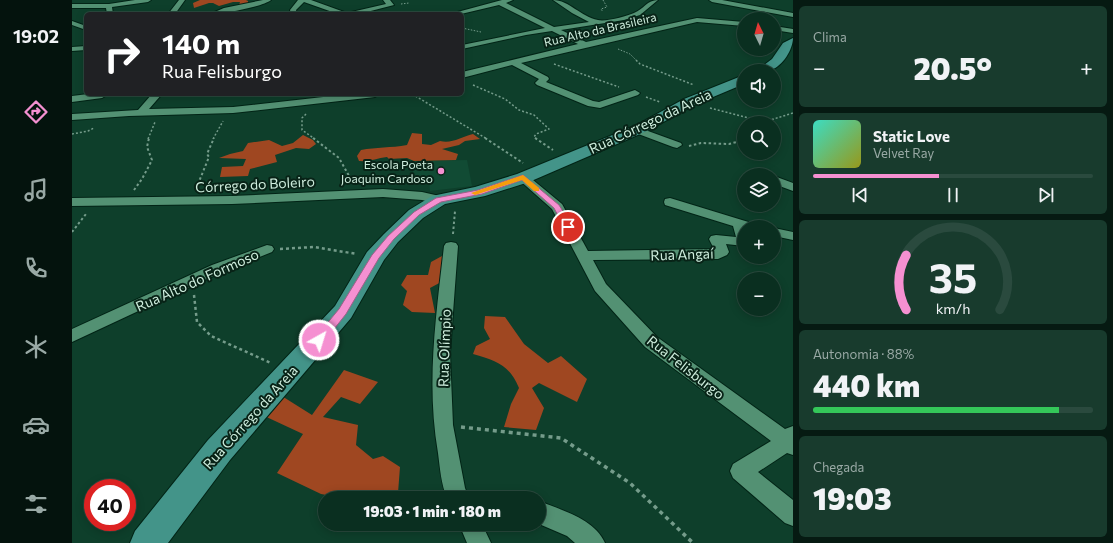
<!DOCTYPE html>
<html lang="pt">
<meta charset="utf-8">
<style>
body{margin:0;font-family:Commissioner,sans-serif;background:#183b2d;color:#f1f3f6;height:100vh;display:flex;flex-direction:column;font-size:15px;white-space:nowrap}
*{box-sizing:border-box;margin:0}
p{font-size:13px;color:#99a9a5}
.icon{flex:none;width:22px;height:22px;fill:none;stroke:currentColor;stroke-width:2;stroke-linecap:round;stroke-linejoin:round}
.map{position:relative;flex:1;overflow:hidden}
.panel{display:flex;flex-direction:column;gap:6px;padding:6px;background:#061a12;width:320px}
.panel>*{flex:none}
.top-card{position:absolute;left:12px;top:12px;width:380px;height:84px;border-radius:6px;box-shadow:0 2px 10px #0003,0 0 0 1px #2a4a3e;background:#202124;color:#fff;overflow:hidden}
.needle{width:26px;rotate:355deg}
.fabs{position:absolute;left:665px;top:12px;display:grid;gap:8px}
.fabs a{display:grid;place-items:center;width:44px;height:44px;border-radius:50%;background:#0a2f20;box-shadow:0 2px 10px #0003,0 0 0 1px #2a4a3e;font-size:20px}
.speed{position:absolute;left:12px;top:479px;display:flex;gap:8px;font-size:20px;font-weight:700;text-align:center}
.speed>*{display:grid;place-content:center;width:52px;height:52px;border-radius:50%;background:#0a2f20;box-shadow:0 2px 10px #0003,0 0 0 1px #2a4a3e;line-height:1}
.speed .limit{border:6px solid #d22;background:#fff;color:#111}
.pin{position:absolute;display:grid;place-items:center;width:34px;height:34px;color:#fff;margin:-17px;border:2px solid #fff;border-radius:50%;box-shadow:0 1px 4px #0007}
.me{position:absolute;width:44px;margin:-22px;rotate:39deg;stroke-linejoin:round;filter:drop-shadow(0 0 3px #0008)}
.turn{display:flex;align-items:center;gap:14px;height:84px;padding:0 12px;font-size:18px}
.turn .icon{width:52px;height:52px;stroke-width:2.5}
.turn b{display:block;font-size:28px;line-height:34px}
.big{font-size:30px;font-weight:800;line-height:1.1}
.panel .widget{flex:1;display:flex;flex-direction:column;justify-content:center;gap:6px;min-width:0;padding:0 14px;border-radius:6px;background:#183b2d}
.panel .dial{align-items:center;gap:0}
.dial svg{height:104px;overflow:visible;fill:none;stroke:#2a4a3e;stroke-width:7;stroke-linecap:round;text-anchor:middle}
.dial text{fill:#f1f3f6;stroke:none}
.song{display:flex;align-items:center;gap:12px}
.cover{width:48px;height:48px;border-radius:6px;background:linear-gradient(135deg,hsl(170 70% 55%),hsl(60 70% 35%))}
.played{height:4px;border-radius:2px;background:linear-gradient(90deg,#f590d1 45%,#2a4a3e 45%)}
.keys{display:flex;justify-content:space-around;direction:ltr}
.heat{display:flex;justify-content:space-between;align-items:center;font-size:22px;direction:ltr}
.charge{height:6px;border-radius:3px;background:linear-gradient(90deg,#34c759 88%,#2a4a3e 0)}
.trip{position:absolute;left:246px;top:491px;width:228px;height:40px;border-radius:20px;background:#0a2f20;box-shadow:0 2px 10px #0003,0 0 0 1px #2a4a3e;font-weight:800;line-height:40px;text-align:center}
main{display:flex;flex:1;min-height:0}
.dock{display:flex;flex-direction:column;width:72px;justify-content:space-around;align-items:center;background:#04130d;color:#99a9a5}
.dock .icon{width:28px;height:28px}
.dock .on{color:#f590d1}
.dock b{font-size:18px;color:#f1f3f6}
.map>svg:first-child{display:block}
</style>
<main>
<nav class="dock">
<b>19:02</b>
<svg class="icon on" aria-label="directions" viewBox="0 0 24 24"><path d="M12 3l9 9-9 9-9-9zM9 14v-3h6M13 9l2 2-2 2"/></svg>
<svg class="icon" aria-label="music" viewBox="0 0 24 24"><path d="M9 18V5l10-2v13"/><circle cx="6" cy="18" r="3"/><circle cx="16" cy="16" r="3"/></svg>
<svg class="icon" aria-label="phone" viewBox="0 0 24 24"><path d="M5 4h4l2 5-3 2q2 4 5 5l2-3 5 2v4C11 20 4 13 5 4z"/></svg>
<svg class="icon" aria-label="climate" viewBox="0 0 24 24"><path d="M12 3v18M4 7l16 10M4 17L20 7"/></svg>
<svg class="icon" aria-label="car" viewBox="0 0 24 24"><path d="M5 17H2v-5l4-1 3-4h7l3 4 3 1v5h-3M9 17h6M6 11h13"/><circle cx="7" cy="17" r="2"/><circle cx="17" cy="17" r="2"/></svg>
<svg class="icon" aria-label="filters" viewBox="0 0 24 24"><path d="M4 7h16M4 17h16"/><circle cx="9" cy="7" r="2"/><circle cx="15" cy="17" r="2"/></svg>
</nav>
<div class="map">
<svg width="721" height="543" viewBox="0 0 721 543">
<rect width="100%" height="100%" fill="#0e3f2b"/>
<path fill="#114b34" d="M395 160 400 186 358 191 357 182 340 183 342 161Z"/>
<path fill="#9f4721" d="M128 0H174L176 1V4L167 5 168 2H161L147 6 141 3H137L122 8 121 3Z
M340 133 350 134V144L359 145 368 141C380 144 389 137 401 134L408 139 393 141 387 145 370 149 386 154 384 160 342 161 335 158 317 159 315 157C305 158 298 162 287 161L285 156 289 150C304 147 319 148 335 145Z
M231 135 241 140 244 144 237 149 224 148 203 155 205 162 178 169 176 176 148 177 150 167 171 166 174 159 147 158 158 154 171 151 176 143 197 140 210 146 221 143Z
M370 256 373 280 358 288 363 313 340 312 331 305 335 291 329 285 335 275H356L359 262Z
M413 316 433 317 452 344 476 363 489 356 515 379 505 402 467 383 460 388 472 408 464 430 432 427 439 404 447 388C437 364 424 361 401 354L404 346 418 339 412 328Z
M272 370 306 382 288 404 269 397 251 417 286 425 284 445 301 459 311 456 328 467 326 493 322 498H271L249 494 205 473 231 434 188 414 205 393 240 415Z"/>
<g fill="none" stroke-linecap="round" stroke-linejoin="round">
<defs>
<path id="street" d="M63 0H79L76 2 40 7 41 14H35L34 8H0V4H37Z
M107 0H113L103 14H96Z
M191 0H199C191 7 149 14 138 14L152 8Z
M226 0H239L275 13 314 4 311 0H318L322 5 287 14H266L232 2 224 10 225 14H219L218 10Z
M430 0H441L434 3 482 27 517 22 500 13 481 0C497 0 509 17 526 20 534 22 555 16 562 13 572 9 575 0 586 0L568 15 552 20 489 30 514 42 625 18 672 22V26L625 22 449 63 476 77 477 79 474 82 521 101 527 102 563 90 568 93 566 95 528 108 516 106 465 85 463 83 467 79 440 65 390 78V72L506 44 480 31 454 35 390 49V45L473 28 427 5 389 14H378Z
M637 0H650L721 13V17L640 2Z
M0 21 14 26V30L0 25Z
M702 26 721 29V33L702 30Z
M14 46V50L0 51V47Z
M16 94H34L35 95 30 98 0 102V96Z
M80 94H90L77 109 161 107 278 94H308L303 97 161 113 57 116 0 120V114L66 110Z
M565 127 609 143 610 145 605 148 601 147 561 132 560 130 561 128Z
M451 174 455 175 490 204 516 251 642 249 637 239 639 236 644 235 664 237 661 226 593 205 592 202 593 199 598 198 683 224 685 227H672V246L654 244 657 252 655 255 646 259 521 260 534 284 585 337 713 429 721 426V455L715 453 686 472 721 500V526L713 523 661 478 658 471 661 464 699 441 573 347 523 291 480 209 445 178 447 175Z
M702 176 721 183V191L702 184Z
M311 189 350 192 372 197 373 200 372 203 367 204 350 200 311 197 160 204 0 206V198L160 196Z
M702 228 721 232V240L702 236Z
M379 242 384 243 386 246 378 353 381 425 393 488 397 498H375C369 484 368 468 366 453 354 383 364 316 372 246L374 243Z
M195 245 200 246 202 249 200 252 150 272 0 342V329L140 265Z
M467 501C489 510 523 519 533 543H503L495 536 467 524Z
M387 524H410L419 543H395Z"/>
<path id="secondary" d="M721 38C721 49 711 66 699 70 695 72 688 71 684 71L700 59 711 43Z
M672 75V84L622 105 575 131 457 182 413 196 373 204 351 218 326 242 312 260 279 318 158 460 96 543H58L63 531 136 440 263 306 295 252 312 234 337 210 360 196 403 187 445 174 565 125 612 99Z"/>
</defs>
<use href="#street" stroke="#022416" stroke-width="2"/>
<use href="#secondary" stroke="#022416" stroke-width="2"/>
<path stroke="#759c8b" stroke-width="1" stroke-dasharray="1.5 1.5" stroke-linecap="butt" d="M531 0 535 7 529 9 531 12
M329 4 337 3
M390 28 409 32
M546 49 558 54 565 61"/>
<path stroke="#759c8b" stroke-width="1.5" stroke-dasharray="2 2" stroke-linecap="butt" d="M564 60 568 64 622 85
M482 64 547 87
M401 85 433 99 447 110 462 115 477 129 464 134 462 137 465 139
M340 94 415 139
M574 97 588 102
M638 108 692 122 721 113
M234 114 230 118V130L243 139
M0 134 16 131 22 128
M76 139 83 122
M141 139 151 121"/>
<path stroke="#759c8b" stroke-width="2" stroke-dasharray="2.5 2.5" stroke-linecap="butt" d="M241 138 267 158 281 183
M413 138 451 163
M463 138 481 150
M617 146 629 143 657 144 672 140
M124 189 137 157 135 154 142 138
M62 190 70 179 80 160 75 147 77 138
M0 232 14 214
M381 234 383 211"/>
<path stroke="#759c8b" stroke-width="2.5" stroke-dasharray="3 3" stroke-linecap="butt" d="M208 249 242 247 285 254
M122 295 125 322 139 336 199 363"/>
<path stroke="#759c8b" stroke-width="3.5" stroke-dasharray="4 4" stroke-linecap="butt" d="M389 427 489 438 558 483 621 543"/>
<use href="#street" fill="#539173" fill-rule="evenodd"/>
<use href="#secondary" fill="#439489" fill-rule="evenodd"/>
</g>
<path fill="#f590d1" stroke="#9f5e88" d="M451 175 487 205 501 227 499 229H493L482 208 450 180 410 194 369 202 347 215 322 239 307 258 274 314 251 343H243L242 340 243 338 267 309 300 255 316 236 342 212 364 198 406 190Z"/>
<path fill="#f59e0b" d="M451 175 467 188V191H462L450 180 403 195 399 193Z"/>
<circle fill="#f590d1" stroke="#082317" stroke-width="1.5" cx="369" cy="171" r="4"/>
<g text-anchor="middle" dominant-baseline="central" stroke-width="4" stroke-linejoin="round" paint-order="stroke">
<g font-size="12" fill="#ceeddd" stroke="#082317">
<text transform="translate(528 29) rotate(-13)">Rua Alto da Brasileira</text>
</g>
<g font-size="12" fill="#ceeddd" stroke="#082317" text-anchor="end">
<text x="361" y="164">Escola Poeta<tspan x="361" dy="14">Joaquim Cardoso</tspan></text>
</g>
<g font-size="14" fill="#ceeddd" stroke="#082317">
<text transform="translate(578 121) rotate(-25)">Rua Córrego da Areia</text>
<text transform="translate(183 184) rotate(-3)">Córrego do Boleiro</text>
<text transform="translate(610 254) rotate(-2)">Rua Angaí</text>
<text transform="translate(125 280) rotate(-24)">Rua Alto do Formoso</text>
<text transform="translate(372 348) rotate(-88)">Rua Olímpio</text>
<text transform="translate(614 367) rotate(38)">Rua Felisburgo</text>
<text transform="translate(178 417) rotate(-48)">Rua Córrego da Areia</text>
</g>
</g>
</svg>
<div class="fabs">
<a><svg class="needle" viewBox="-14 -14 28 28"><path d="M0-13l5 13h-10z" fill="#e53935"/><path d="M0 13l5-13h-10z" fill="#99a9a5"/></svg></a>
<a><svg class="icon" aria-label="sound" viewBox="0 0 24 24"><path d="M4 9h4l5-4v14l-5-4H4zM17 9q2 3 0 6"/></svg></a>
<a><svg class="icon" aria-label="search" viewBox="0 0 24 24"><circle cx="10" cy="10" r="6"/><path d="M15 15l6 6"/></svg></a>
<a><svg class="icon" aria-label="layers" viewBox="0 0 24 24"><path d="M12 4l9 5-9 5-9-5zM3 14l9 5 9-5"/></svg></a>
<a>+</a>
<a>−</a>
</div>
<div class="speed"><div class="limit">40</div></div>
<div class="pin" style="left:496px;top:227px;background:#d93025"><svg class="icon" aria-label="arrive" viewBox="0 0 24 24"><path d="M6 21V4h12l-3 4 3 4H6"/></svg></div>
<svg class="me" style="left:247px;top:340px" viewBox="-20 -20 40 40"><circle r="17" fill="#f590d1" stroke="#fff" stroke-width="3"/><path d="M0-11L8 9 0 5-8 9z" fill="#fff"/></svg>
<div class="trip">19:03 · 1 min · 180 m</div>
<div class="top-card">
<div class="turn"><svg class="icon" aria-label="right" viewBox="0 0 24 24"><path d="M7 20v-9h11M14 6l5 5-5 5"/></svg><div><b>140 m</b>Rua Felisburgo</div></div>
</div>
</div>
<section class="panel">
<div class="widget"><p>Clima</p>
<div class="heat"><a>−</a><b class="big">20.5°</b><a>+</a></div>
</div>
<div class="widget">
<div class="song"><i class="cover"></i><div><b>Static Love</b><p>Velvet Ray</p></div></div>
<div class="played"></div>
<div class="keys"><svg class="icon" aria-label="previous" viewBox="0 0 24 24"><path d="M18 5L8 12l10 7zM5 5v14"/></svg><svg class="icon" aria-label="pause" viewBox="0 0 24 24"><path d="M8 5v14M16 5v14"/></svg><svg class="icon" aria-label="next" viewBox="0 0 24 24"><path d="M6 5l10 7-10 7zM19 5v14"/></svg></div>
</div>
<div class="widget dial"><svg viewBox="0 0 100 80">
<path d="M14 69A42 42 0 1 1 86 69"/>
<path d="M14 69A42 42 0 0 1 14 27" stroke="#f590d1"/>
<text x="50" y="56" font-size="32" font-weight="700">35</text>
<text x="50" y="72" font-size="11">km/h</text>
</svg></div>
<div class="widget"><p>Autonomia · 88%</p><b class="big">440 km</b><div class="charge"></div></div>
<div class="widget"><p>Chegada</p><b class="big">19:03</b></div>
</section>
</main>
